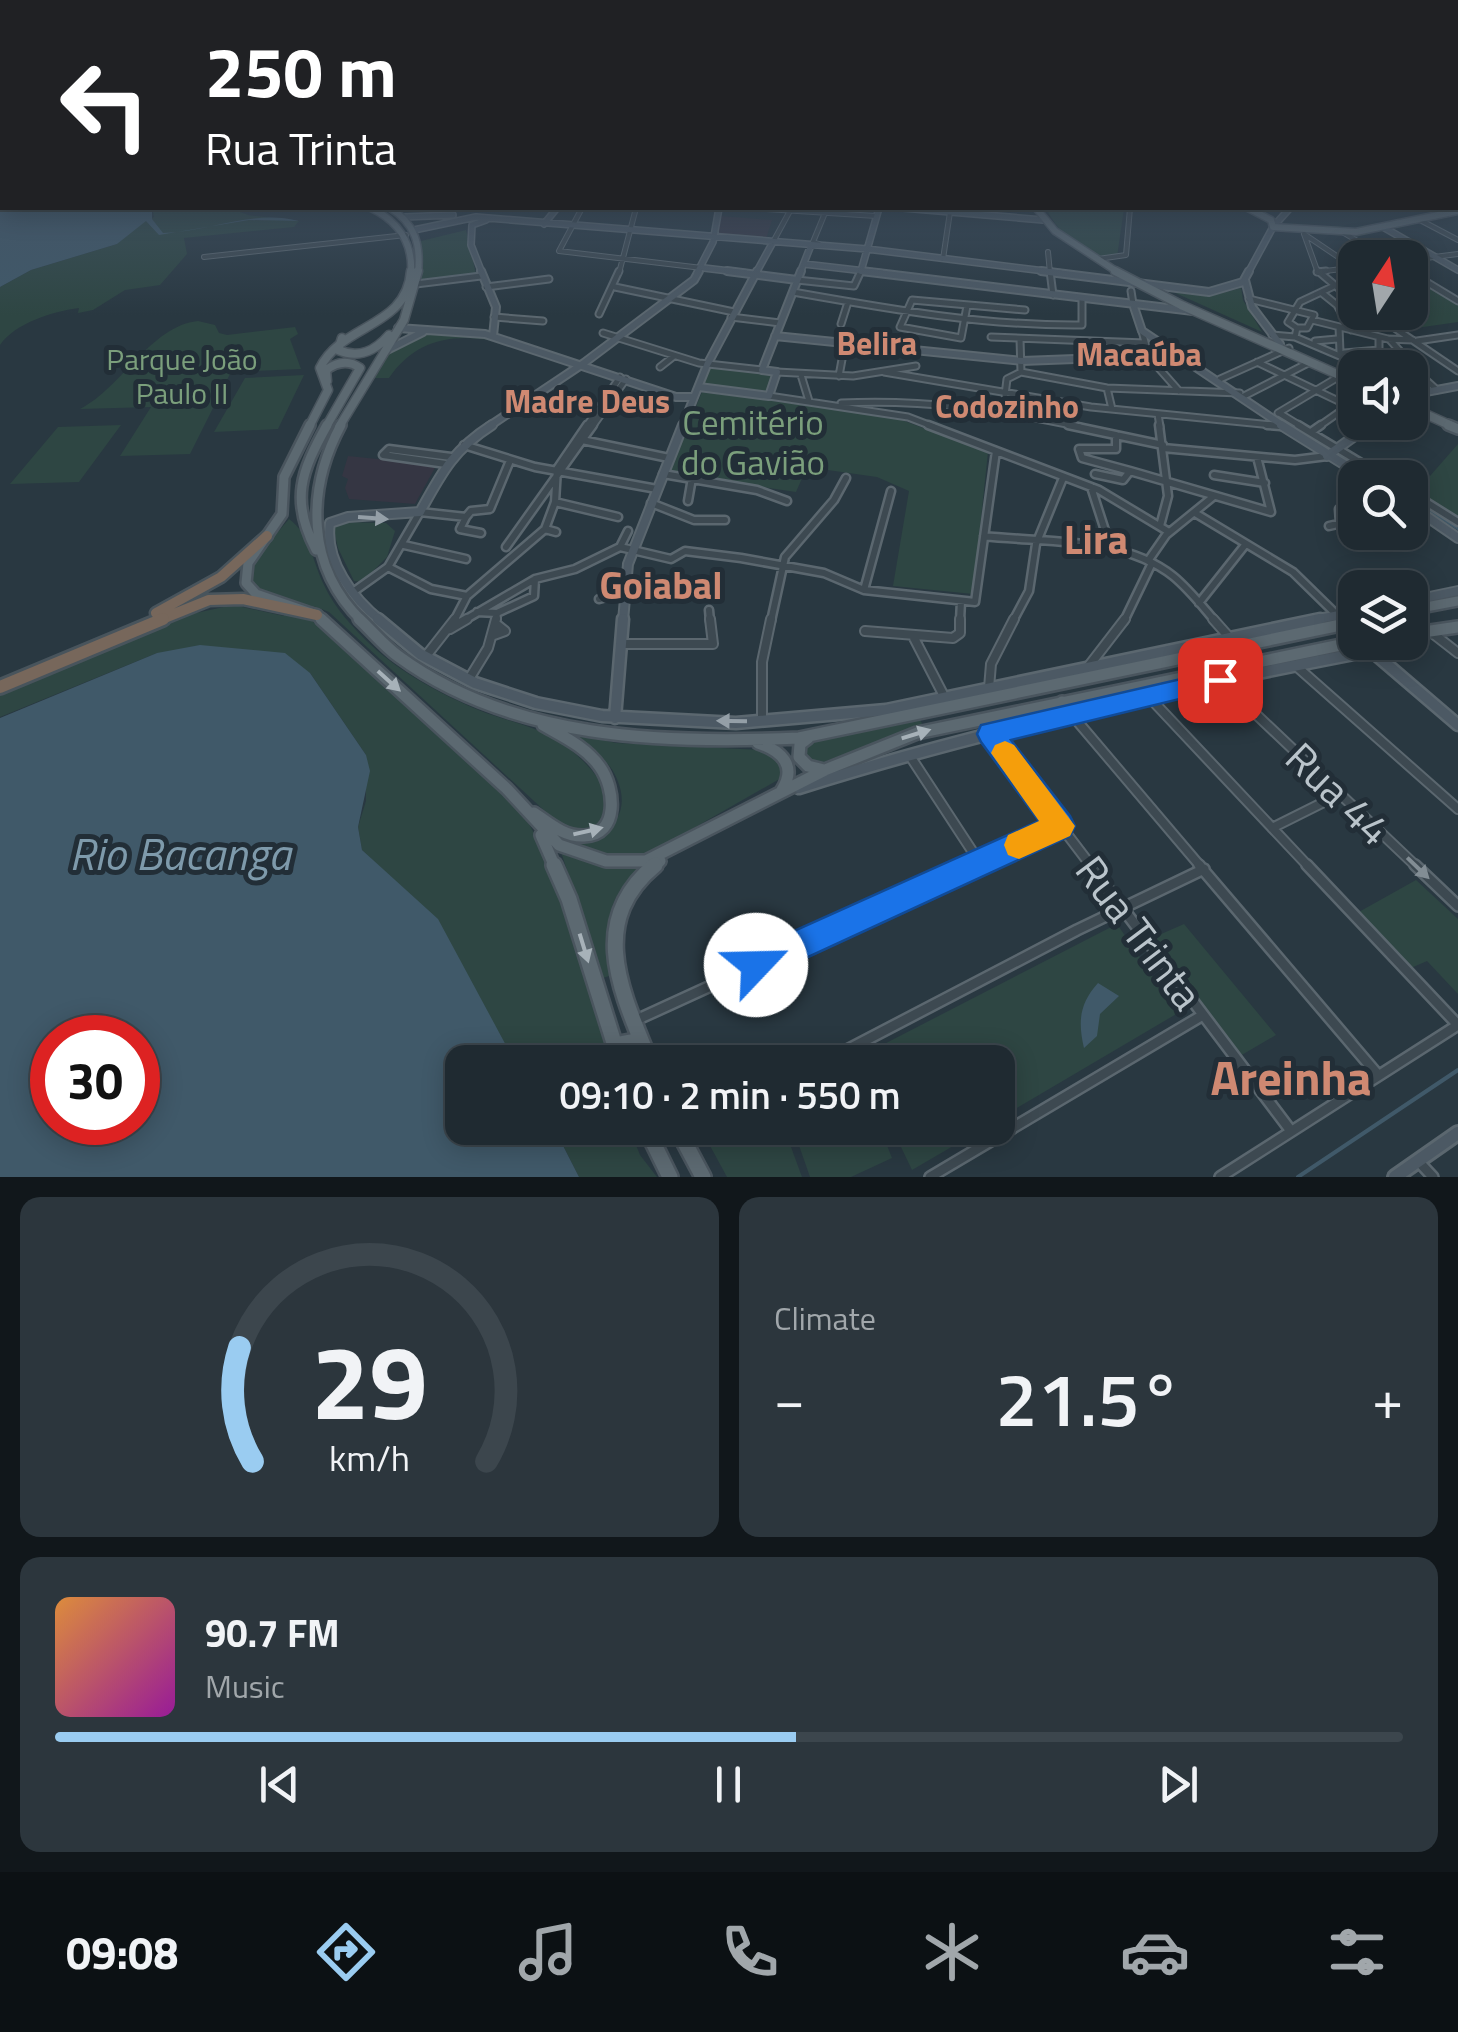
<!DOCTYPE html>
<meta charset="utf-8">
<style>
body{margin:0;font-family:"Titillium Web",sans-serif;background:#2c363d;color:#f1f3f6;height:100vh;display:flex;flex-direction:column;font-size:38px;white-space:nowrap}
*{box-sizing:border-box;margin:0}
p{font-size:32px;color:#a1a7ab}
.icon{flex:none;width:55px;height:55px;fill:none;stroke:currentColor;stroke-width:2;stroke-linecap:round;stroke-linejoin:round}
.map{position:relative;height:1177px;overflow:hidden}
.panel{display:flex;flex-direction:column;gap:20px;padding:20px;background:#11171b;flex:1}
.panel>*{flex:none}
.guide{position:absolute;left:0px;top:0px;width:1460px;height:210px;box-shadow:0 5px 25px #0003,0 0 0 2px #3c464d;background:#202124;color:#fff;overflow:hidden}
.needle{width:65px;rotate:12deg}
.controls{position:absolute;left:1338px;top:240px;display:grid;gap:20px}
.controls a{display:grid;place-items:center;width:90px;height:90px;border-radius:20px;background:#1f2a31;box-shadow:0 5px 25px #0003,0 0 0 2px #3c464d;font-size:50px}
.speed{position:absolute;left:30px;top:1015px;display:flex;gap:20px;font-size:50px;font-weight:700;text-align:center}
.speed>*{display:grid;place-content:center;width:130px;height:130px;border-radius:50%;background:#1f2a31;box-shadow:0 5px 25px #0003,0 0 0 2px #3c464d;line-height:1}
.speed .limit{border:15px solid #d22;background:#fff;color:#111}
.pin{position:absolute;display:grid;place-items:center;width:85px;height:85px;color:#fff;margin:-42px;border-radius:20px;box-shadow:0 5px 15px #0006}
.me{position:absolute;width:110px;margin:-55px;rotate:66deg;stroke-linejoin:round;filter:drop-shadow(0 0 8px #0008)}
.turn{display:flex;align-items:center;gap:35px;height:210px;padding:0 40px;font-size:45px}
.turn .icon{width:130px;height:130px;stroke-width:2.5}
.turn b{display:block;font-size:70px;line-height:85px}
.big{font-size:75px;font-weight:600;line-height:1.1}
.panel .card{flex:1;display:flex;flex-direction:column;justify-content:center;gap:15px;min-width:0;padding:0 35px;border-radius:20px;background:#2c363d}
.panel .dial{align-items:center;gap:0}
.dial svg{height:260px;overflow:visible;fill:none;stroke:#3c464d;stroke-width:7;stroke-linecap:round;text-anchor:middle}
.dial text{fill:#f1f3f6;stroke:none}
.song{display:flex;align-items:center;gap:30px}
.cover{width:120px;height:120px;border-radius:15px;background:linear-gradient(135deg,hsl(30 70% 55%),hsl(300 70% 35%))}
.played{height:10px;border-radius:5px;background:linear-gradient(90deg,#9accf1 55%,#3c464d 55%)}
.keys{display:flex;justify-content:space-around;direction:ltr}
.heat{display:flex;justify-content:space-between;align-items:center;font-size:55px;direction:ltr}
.panel .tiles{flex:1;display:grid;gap:20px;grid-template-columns:1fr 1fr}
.card:last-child{grid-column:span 2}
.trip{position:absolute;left:445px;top:1045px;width:570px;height:100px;border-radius:20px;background:#1f2a31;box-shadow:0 5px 25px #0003,0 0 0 2px #3c464d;font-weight:600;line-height:100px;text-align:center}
.tabs{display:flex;height:160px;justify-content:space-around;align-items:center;background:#0c1114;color:#a1a7ab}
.tabs .icon{width:70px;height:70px}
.tabs .selected{color:#9accf1}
.tabs b{font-size:45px;color:#f1f3f6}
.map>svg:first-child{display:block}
</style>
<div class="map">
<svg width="1458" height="1177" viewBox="0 0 1458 1177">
<rect width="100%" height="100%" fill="#293841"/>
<path fill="#353643" d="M720 216 772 220 766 239 716 235Z
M348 456 426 464 436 466 415 504 349 499 345 488 348 479 342 476Z"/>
<path fill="#2e4643" d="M152 208H229L248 215 299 221 294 227 184 238 187 254 160 285 125 290 93 310 78 313 79 308C54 311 15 323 0 345V287L31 270 117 244 136 226 154 217Z
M1046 208H1124L1117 257C1087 259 1058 234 1046 208Z
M466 230 476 274 420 282 421 241Z
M1410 275 1458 304V322L1402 330 1376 313 1410 312Z
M1241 288 1243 300 1262 332 1171 291 1218 294Z
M198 321 215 325 219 333 227 335 295 327 298 334 290 339 301 369 231 372 190 454 120 456 151 407 80 409C122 388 150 326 198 321Z
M425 334H474L506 344C460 332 418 336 389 378H370L388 351Z
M709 366 774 373 766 393 702 386Z
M304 375 278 429 214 432 245 378Z
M702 392 891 416 988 452 973 594 893 586 909 491 877 477 807 467 796 492 669 473Z
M121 425 79 482 10 484 58 427Z
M1458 444V519L1416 492Z
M289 519C310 534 313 563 324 585 334 607 353 628 371 645 401 673 442 695 481 711 512 723 546 728 571 750 584 761 599 776 605 791 618 821 586 836 561 826L329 612C305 600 267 603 250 581L253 561Z
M340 522 386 523 395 531 387 557 362 582 354 581 338 548 333 527Z
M233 605 284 616V610L308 617 523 814C569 887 587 981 611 1062H515L388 875 362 850 358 827 366 801V755L310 673 157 653 0 717V696L182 616Z
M920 720 923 725 818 764 803 755 808 744 819 741Z
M579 735 616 743 762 750 782 762 783 777 650 853 613 856 567 841C603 841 634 819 617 779 610 761 592 749 578 738Z
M561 852 600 864H645C604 898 604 926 612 975L603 978Z
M1416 880 1458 919V994L1427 961 1411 968 1357 913Z
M1117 924 1178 1013 998 1119V1062H862L859 1057Z
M1184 924 1276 1035 1240 1056 1152 938Z
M554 1128H629L640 1155 657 1177H579Z
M730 1128H784L802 1177H727L708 1142Z
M810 1128H880L892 1158 851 1177H810L795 1134Z
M892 1128H984L912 1170Z"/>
<path fill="#405969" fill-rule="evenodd" d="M0 151 2 208H152V219L163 233C210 232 252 209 299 221L249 220 159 235 146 221 117 244 31 270 0 287Z
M200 645 285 653 310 673 366 755 370 771 358 827 362 850 438 919 515 1062H462V1128H554L579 1177H0V718L157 653ZM52 1038H138V1122H52Z
M1098 983 1119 996 1100 1014 1097 1036 1084 1048C1078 1022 1079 1004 1098 983Z"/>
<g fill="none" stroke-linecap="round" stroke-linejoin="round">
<path stroke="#405969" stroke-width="2.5" d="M1279 418 1329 449
M1335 453 1376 478
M1410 498 1458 529"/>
<path stroke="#405969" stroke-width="4" d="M1298 1177 1458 1070"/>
<defs>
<path id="street-far4" d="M582 208 559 251 702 268
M751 208 876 216
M1420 220 1458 240
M1344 233 1386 258
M1304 234 1318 273
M1304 234 1353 267
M773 242 791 209
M819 244 813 242 827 208
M1048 252 1050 273
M204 257 406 235
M943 259 950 212
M1098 259 1126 255 1130 208
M1410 260 1458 254
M1317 272 1350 268
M619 273 636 208"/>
<path id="street-far3" d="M1050 271 1053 295
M1318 271 1355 302
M1317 272 1326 271
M1410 272 1458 301
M797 280 854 286 861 271
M416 284 481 276
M486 287 549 279
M615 287 734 312
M1131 291 1133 304
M793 292C889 309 984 326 1082 325V299
M1322 293 1337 305 1351 330
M1249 299 1314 315 1307 328H1297
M967 306 961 338 900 327 912 300 1025 310
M1371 312 1458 371
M599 314 619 271
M494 317 543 321
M731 317 780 323
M1312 320 1388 339 1413 340
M841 324 848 302
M1339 327 1340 352
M1142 331 1149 357 1179 391
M603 333 699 363 762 370
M1272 335 1295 337 1368 368
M991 337 1145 343
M1295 337 1297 328 1288 322 1300 302 1332 287
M1379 337V350L1390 368
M1020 339 1021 372
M1390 340 1426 380
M1315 341 1337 339
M1417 341 1458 335
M1344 353 1379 350
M1257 362 1355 409
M660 367 674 356
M777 372 853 376 916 366
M884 372 1091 407 1281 426
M1021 372 1107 388 1240 393
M801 375 809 401
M839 376 845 343
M1410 377 1426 380 1437 390
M1220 379 1289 348
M1107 388 1112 409
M1005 395 1007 379 1021 372
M769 396 908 417 934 427
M1244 396 1310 362
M841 403C923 399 1000 410 1080 427
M1278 413 1340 376
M1279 413 1302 427
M1158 414 1160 427
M586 427 620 377
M592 427 626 379
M1318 427 1355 401"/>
<path id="street-far2" d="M928 425 1099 490 1169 532
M1068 425 1163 445
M1159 425 1168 496 1160 526
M1267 425 1281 426
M1298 425 1386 478
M1311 432 1321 425
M582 440 669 458
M464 445 535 467 657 489
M1163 448 1295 460 1327 456
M1079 449 1082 458 1130 471 1123 480 1095 474
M1079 449H1116V435
M446 464 383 455 389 449 451 457
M1130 471 1271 512 1257 457
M663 474 757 490 787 501
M1214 475 1265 483
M1091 487 1111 549
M1410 492 1458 522
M688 501 692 478
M555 502 618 517
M651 503 694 520H725
M1195 513 1293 572 1338 616
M466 517 460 529 481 533
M1340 523 1339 509 1355 514
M1329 526 1355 520
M545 529 556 532
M984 536C1044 543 1123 536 1173 576 1189 589 1202 606 1215 621
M404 545 466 559
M506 547 593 425
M620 547 628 531
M1148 561 1166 535 1214 496
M388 567 431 589 467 596
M864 590 891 491
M353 592 388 567 420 512 466 517 471 511 490 509 509 463
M599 599 624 592
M1199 603 1245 545
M709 610 710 621
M477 612 497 613 534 596 535 579
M454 621 467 596 545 529 555 502 557 469 587 425
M463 621 535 579 575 569 620 547 671 559 685 551 741 558 824 573 864 590 975 602 996 451
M496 621 497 613
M771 621 785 557 834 500 846 478
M960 621 961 601
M1013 621 1029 591 1036 544 1063 478
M1124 621 1152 563"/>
<path id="street-far1" d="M1213 619 1229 637
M450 629 467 619
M865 631 953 638 960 633V619
M1431 632 1458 653
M494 635 505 631 495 623
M914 638 945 698
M621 644H713L710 619
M426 656 455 619
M1295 665 1458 809
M1088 667 1125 619
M469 679 488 648 496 619
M1221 681 1417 867
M989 688 991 664 1014 619
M1150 698 1309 867
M1072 715 1201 867
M762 721V662L771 619
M990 733 1092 867
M910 756 980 863
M1272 828 1340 794
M970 867 1060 826"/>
<path id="street" d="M1090 865 1291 1131
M1199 865 1378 1075
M1307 865 1458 1025
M1415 865 1458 906
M634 1021 975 865
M824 1062 1077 930 1204 869
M682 1137 700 1128
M1419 1162 1433 1177
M930 1177 1203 1015
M1220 1177 1458 1025"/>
<path id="secondary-far4" d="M903 208 1043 220
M405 217 453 215
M544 224 557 208
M1383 227 1458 270
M414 230 476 217 867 249 1061 273
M804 264 882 273
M704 268 746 273
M861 271 879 208
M482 273 471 245 472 225 486 220
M697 273 713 242 719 208
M756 273 773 242
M800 273 811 245
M1248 273 1273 227 1290 208"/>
<path id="secondary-far3" d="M481 271 496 307 493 336
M727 271 797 280
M861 271 1193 311
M1041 271 1209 292 1243 282 1249 271
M1245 280 1252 307 1280 344
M1133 304 1142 331 1285 427
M398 328 485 334 676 397H693
M775 336 1022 361 1181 355
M385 351 423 332
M699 387 769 396 777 372 762 370 801 271
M1410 395 1458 386
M488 427 584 363 694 280 699 271
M682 427 707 365 757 271
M1367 427 1374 422"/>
<path id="secondary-far2" d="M1281 425 1366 478
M1327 456 1370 425
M1410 505 1458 538
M1410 601 1458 591
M381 621C353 599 324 560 330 523L348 517 420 512C442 472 453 450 492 425
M623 621 628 564 683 425
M1308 621 1355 612"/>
<path id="secondary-far1" d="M378 619 420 654 475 683 536 703 602 716 736 723 886 710 1320 619
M1361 642 1458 725
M615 718 623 619
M799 788C986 729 1177 688 1370 651"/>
<path id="secondary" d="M1395 1177 1458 1133"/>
<path id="primary-far4" d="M371 208C398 221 413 243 411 273
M390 208C415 223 421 245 418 273
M1036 208 1055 231 1119 273
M1248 208 1271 220 1273 227 1356 232 1458 211"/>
<path id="primary-far3" d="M1115 271 1181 305 1355 382
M342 338 338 350C359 359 375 351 389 335
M1410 407 1454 427
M309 427 328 390 320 368C342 323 407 328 411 271
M326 427 360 368C349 360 337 362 326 370L327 381
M339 427 404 320 418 271"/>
<path id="primary-far2" d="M310 425 284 477 282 514 248 563 246 583 256 594 317 615 324 621
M341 425C306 490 306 567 362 621
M1448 425 1458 429
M316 550C290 500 301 472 327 425
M1410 610 1458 601"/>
<path id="primary-far1" d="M321 619 507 789 559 845 606 861H646L825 770 917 733 1355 642
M359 619C372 631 384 646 398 656 512 740 664 744 799 738L1355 622
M1410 634 1458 627
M1062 702 1072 714
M808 738 800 744 799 757 808 766 824 770
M758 743C782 751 797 766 782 790
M534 813C549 823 564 837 584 836 620 835 615 788 600 767 586 747 564 737 543 725
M541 835 555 867
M652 867 660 861"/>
<path id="primary" d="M554 865 569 899 620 1062
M614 1045 630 1042 644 1062
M650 1062C622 993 586 922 655 865
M646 1128 670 1177
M677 1128 703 1177"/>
<path id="highway-far1" d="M156 613 221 577 267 536
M157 621 209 600 243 599 317 615"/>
<path id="highway" d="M0 687 163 619"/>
</defs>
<use href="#street-far4" stroke="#5b676f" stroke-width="6"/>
<use href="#street-far3" stroke="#5b676f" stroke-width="9"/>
<use href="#street-far2" stroke="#5b676f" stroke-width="11"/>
<use href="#street-far1" stroke="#5b676f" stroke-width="12"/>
<use href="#street" stroke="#5b676f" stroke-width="14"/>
<use href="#secondary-far4" stroke="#5b676f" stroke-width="8"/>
<use href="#secondary-far3" stroke="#5b676f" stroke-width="10"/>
<use href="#secondary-far2" stroke="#5b676f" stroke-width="12"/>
<use href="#secondary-far1" stroke="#5b676f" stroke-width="15"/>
<use href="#secondary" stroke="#5b676f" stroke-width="18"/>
<use href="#primary-far4" stroke="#4a555e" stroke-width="9"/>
<use href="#primary-far3" stroke="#4a555e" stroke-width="11"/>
<use href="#primary-far2" stroke="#4a555e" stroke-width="14"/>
<use href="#primary-far1" stroke="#4a555e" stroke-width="16"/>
<use href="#primary" stroke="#4a555e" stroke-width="20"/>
<use href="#highway-far1" stroke="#48545c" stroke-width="15"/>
<use href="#highway" stroke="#48545c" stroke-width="18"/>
<use href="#street-far4" stroke="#3d4951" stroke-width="4"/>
<use href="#street-far3" stroke="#3d4951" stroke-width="5"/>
<use href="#street-far2" stroke="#3d4951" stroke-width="6"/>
<use href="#street-far1" stroke="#3d4951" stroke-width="8"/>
<use href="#street" stroke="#3d4951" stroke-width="9"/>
<use href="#secondary-far4" stroke="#4c5964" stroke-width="5"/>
<use href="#secondary-far3" stroke="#4c5964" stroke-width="6"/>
<use href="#secondary-far2" stroke="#4c5964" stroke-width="8"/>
<use href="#secondary-far1" stroke="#4c5964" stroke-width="10"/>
<use href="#secondary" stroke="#4c5964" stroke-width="12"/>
<use href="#primary-far4" stroke="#5c6971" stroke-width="6"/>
<use href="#primary-far3" stroke="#5c6971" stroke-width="8"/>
<use href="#primary-far2" stroke="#5c6971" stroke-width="9"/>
<use href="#primary-far1" stroke="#5c6971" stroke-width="11"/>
<use href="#primary" stroke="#5c6971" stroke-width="15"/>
<use href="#highway-far1" stroke="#77675b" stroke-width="10"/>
<use href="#highway" stroke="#77675b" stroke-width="12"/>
</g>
<defs><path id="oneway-solid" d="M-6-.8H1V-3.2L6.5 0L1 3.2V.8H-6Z" transform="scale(2.5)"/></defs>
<g fill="#949fa7">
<use href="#oneway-solid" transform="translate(373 518) rotate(4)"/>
<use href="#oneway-solid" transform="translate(732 721) rotate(-179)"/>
</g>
<g fill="#a7b2b9">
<use href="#oneway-solid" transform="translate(389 681) rotate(42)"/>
<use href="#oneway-solid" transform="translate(916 734) rotate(-17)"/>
<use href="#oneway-solid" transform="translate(588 831) rotate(-13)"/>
<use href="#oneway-solid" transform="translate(584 948) rotate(73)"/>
</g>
<use fill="#828d94" href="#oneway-solid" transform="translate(1418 868) rotate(44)"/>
<linearGradient id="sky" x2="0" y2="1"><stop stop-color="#171f24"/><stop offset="0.48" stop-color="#435365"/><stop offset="1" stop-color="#435365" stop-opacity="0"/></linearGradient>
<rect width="1458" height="315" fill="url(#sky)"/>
<path fill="#1a73e8" stroke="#114b97" stroke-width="2.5" d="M1220 670 1229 673 1233 680 1229 687 1011 740 1070 816 1075 826 1070 836 767 976 756 981 745 976 740 965 745 953 1039 821 981 742 977 734 981 725Z"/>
<path fill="#f59e0b" d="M1005 741 1014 745 1075 826 1070 836 1019 859 1008 855 1004 845 1008 835 1039 821 991 753 995 745Z"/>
<g text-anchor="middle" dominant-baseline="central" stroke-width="10" stroke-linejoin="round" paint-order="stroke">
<g font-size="30" fill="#7b9f7c" stroke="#222e37">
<text x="182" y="359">Parque João<tspan x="182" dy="34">Paulo II</tspan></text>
</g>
<g font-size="32" font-weight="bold" fill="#cf8972" stroke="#222e37">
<text x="877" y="343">Belira</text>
<text x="1139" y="354">Macaúba</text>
<text x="1007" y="406">Codozinho</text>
</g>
<g font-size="32" font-weight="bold" fill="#cf8972" stroke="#222e37">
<text x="587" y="401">Madre Deus</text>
</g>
<g font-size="35" fill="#7b9f7c" stroke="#222e37">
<text x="753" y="422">Cemitério<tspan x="753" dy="40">do Gavião</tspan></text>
</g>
<g font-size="38" font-weight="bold" fill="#cf8972" stroke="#222e37">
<text x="661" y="585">Goiabal</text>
</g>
<g font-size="40" font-weight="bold" fill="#cf8972" stroke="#222e37">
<text x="1096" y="539">Lira</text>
</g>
<g font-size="42" fill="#bac4cb" stroke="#222e37">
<text transform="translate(1339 793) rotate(44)">Rua 44</text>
<text transform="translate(1140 932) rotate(53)">Rua Trinta</text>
</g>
<g font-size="45" font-style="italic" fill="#7e9aab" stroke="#222e37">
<text x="180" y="853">Rio Bacanga</text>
</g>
<g font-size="48" font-weight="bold" fill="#cf8972" stroke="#222e37">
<text x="1291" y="1077">Areinha</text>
</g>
</g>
</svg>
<div class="controls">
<a><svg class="needle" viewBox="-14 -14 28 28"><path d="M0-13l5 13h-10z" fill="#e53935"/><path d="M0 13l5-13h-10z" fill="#a1a7ab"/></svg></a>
<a><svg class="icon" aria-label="sound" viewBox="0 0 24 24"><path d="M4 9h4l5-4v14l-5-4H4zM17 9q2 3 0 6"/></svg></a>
<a><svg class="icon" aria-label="search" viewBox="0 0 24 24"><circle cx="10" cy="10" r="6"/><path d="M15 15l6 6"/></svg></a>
<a><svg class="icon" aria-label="layers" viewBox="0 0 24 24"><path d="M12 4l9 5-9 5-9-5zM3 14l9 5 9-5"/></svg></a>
</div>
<div class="speed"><div class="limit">30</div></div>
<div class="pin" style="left:1220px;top:680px;background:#d93025"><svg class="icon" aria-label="arrive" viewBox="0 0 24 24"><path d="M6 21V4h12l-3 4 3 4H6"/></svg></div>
<svg class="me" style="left:756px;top:965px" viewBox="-20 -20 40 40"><circle r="19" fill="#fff"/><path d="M0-13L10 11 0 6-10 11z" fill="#1a73e8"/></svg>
<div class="trip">09:10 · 2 min · 550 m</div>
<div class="guide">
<div class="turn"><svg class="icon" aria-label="left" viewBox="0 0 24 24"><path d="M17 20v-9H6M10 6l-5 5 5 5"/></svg><div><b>250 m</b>Rua Trinta</div></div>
</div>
</div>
<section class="panel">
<div class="tiles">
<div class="card dial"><svg viewBox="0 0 100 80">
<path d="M14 69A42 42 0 1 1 86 69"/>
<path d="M14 69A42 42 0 0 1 10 34" stroke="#9accf1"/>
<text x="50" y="56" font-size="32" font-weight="700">29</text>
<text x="50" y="72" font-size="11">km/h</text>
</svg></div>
<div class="card"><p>Climate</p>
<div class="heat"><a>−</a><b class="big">21.5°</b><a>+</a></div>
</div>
<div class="card">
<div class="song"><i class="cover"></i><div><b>90.7 FM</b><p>Music</p></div></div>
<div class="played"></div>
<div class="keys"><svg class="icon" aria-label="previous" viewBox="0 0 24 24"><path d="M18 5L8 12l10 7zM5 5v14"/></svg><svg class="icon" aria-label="pause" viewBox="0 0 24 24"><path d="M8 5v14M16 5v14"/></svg><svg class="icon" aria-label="next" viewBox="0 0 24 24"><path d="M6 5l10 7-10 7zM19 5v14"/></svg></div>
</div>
</div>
</section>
<nav class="tabs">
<b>09:08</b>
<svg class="icon selected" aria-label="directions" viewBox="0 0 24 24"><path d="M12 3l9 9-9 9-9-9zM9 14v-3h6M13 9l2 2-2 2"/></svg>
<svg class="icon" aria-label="music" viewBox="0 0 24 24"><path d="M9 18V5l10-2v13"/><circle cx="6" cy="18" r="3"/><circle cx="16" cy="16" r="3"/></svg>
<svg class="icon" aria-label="phone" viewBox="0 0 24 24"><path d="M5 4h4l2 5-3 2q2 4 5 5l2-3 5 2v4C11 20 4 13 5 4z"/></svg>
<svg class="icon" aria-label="climate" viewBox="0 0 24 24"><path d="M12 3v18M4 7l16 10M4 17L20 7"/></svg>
<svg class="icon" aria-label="car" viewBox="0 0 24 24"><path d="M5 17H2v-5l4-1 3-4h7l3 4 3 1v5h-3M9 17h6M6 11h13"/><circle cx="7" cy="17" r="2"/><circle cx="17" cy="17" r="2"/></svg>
<svg class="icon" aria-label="filters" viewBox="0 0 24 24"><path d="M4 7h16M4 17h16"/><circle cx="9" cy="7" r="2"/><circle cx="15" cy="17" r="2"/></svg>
</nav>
